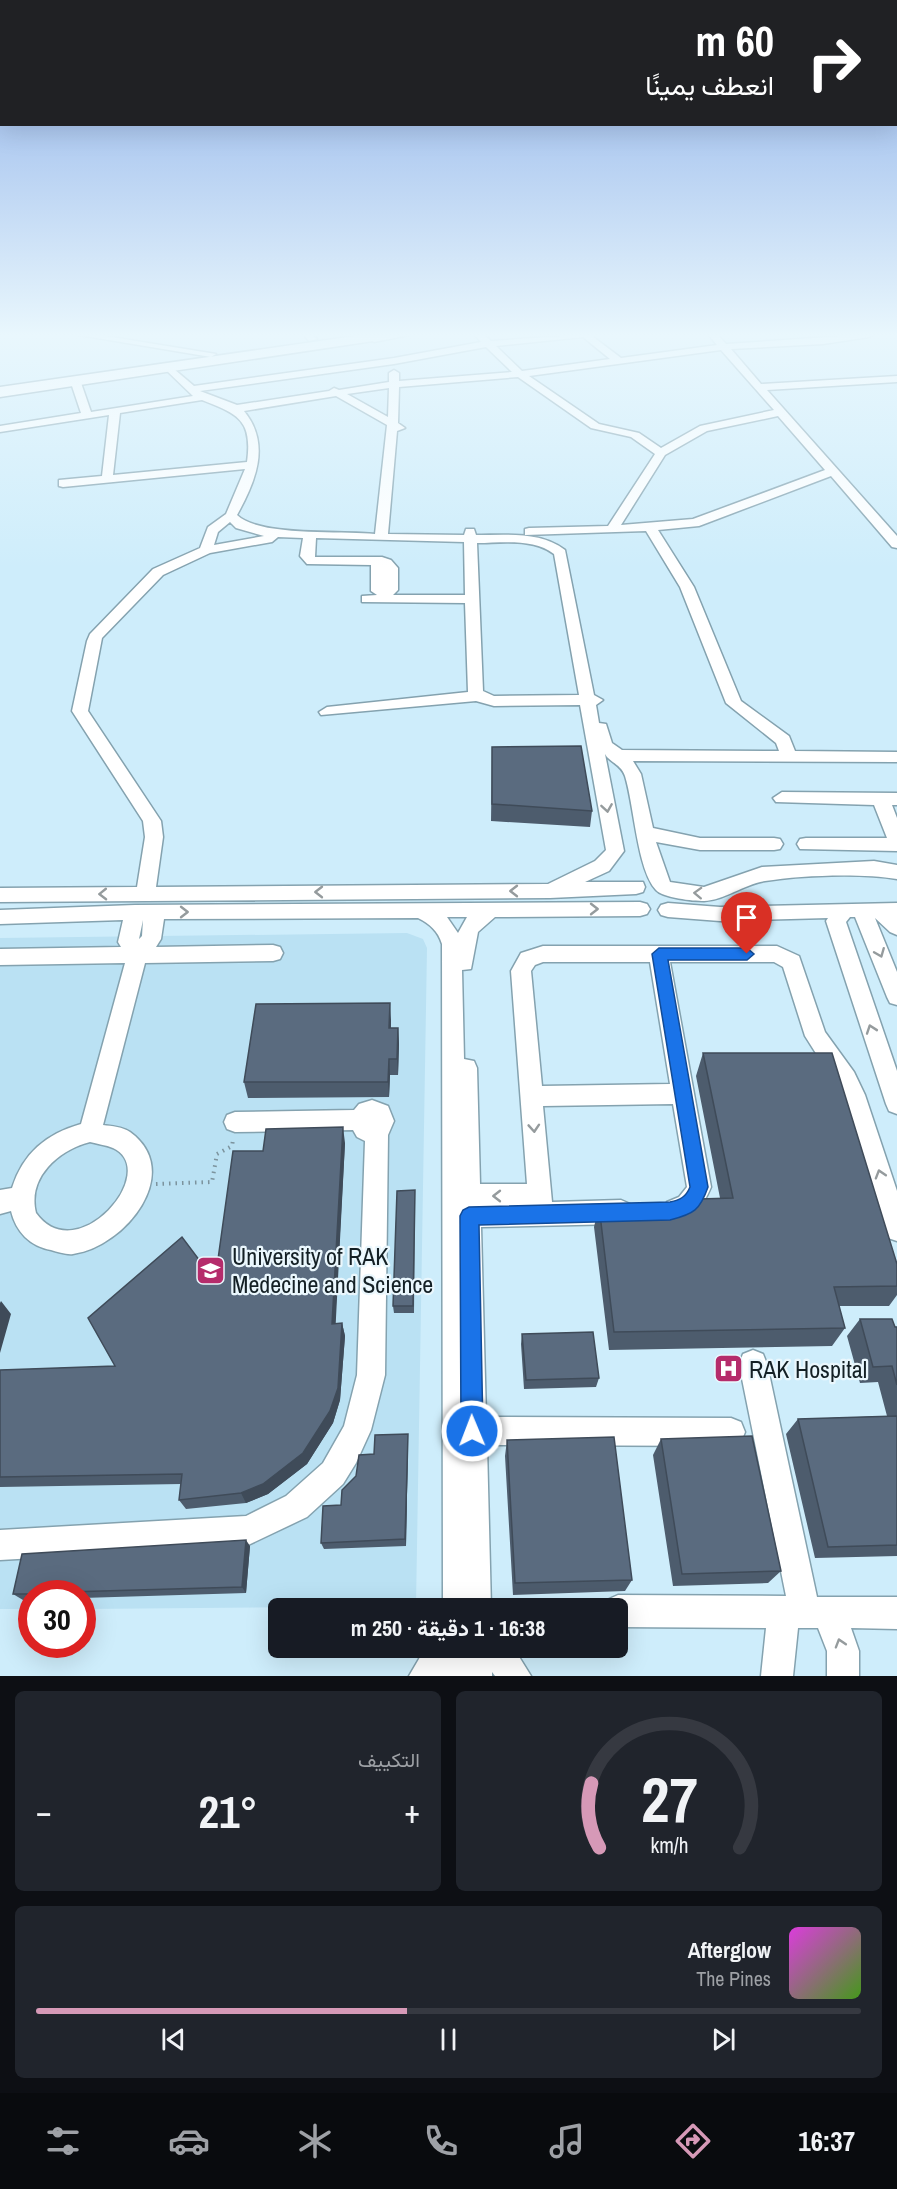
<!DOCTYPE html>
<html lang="ar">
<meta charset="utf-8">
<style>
body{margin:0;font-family:"Archivo Narrow",Vazirmatn,sans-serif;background:#20242c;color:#f1f3f6;direction:rtl;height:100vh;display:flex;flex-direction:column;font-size:22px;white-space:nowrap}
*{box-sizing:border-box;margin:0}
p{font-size:20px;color:#9ea1a6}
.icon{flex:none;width:33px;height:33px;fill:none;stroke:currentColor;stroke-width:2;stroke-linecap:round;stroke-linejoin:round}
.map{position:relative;height:1676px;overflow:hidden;direction:ltr}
.panel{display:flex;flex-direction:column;gap:15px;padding:15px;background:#0d0f14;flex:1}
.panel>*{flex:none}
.hud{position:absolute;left:0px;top:0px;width:897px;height:126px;box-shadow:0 6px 24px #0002;direction:rtl;background:#202124;color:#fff;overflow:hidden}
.speed{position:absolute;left:18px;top:1580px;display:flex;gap:12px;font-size:30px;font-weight:700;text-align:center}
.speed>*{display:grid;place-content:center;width:78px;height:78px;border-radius:50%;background:#171b24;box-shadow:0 6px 24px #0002;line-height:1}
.speed .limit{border:9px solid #d22;background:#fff;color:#111}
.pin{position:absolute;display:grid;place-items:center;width:51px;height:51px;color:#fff;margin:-62px -26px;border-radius:50% 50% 50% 0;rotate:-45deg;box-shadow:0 0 6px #0007}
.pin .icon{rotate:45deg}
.me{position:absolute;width:66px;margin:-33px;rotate:359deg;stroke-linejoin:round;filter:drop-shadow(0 0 4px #0008)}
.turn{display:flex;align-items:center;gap:21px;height:126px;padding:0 24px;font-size:27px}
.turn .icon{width:78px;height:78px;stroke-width:2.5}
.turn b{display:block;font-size:42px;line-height:51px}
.big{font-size:45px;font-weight:700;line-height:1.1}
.panel .widget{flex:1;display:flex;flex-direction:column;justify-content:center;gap:9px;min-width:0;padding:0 21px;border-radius:9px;background:#20242c}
.panel .dial{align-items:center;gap:0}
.dial svg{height:156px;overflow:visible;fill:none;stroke:#363941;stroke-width:7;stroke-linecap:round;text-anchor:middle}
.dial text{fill:#f1f3f6;stroke:none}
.song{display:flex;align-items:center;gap:18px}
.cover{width:72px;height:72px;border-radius:9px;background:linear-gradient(135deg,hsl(300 70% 55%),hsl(100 70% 35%))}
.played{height:6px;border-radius:3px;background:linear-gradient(90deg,#d699b7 45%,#363941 45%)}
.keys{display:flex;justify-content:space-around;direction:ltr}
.heat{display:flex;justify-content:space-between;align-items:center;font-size:33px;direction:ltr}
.panel .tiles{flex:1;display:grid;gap:15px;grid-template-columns:1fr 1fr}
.widget:last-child{grid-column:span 2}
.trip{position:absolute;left:268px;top:1598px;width:360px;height:60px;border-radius:9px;background:#171b24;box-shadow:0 6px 24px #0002;font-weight:700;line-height:60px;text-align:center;direction:rtl}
.tab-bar{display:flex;height:96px;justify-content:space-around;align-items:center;background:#090b0e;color:#9ea1a6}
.tab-bar .icon{width:42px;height:42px}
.tab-bar .selected{color:#d699b7}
.tab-bar b{font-size:27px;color:#f1f3f6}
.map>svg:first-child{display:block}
</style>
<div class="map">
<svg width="897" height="1676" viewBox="0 0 897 1676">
<rect width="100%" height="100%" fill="#ceedfb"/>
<path fill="#bae1f3" d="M407 933 423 939 427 948 416 1606 83 1609 82 1593H32L31 1609H0V938Z"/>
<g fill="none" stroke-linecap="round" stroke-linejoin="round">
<defs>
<path id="minor" d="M73 334H93L216 354 211 357Z
M303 334H312L317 339 309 341Z
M393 334H414L374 342 369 339Z
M474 334H483L491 341 593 334 592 336 621 358 717 345 708 334H717L726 344 873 334 869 337 823 344 731 349 761 384 897 376V382L767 390 897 536V548L892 547 831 476 699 526 658 530 694 587 741 701 789 736 795 751 897 752V762L633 761 641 774 653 828 700 838H774L780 839 783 844 780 849 774 850H700L656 842 670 882 704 887 762 867 874 861 897 865V879C862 873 801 875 765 881 744 884 725 900 704 901 693 901 663 898 656 890 637 870 634 804 625 776 621 764 609 762 605 754L624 851 609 871 585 882H643L645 887 643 892 636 894 550 898 0 902V888L137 887 145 837 143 821 72 711 87 641 90 634 153 569 200 548 208 527 226 514 245 469 63 487 59 486V480L102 476 109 415 0 432V426L81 413 70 380 75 377 80 380 91 412 193 396 165 369V365L168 364 194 386 394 358 481 342ZM583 337 610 359 522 371 496 346ZM486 347 512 372 399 381V373L394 370 389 373V382L339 390 334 388 329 391 237 405 200 391 394 364ZM721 350 774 410 700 426 661 448 639 433 599 424 529 376ZM518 377 591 428 631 437 655 454 608 526 529 528 525 529V535L646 531 680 587 726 703 776 743 779 751 622 750 612 743 606 724 599 723 596 705 603 700 594 695 565 550C541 531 506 535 476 535L474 529H466L464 535 388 534 397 431 405 428 398 423 399 387ZM389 388 388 417 347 394ZM336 396 387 425 375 534C342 530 260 537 237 515 256 481 271 444 244 411ZM202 400C237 414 253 419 247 462L113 475 120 413ZM778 416 825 470 693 519 621 525 665 455 707 431ZM230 522 236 528 264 536 214 545 218 532ZM278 537 303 538 300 556 307 564 371 565V591L377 595 362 596V602L465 603 468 692 327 707 319 712 321 715 476 701 494 706 580 705 606 850 595 861 548 884 156 887 163 837 161 821 88 711 102 638 163 575 210 553 272 542ZM316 538 464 542 465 595H393L398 590V568L391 560 382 557H315ZM477 543C502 543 534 538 554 554L579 695 494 696 483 691Z
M782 792 897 793V805H892L897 818V851L800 849 797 844 800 839 806 838H887L874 805 776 802 773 798Z
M640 902 647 904 650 909 647 914 640 916 495 917 478 932 471 969 462 970 464 1059 474 1061 477 1068 480 1184H527L511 971 521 953 543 946H777L799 956 825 1032 854 1072 865 1095 897 1191V1241L888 1238 885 1229 843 1096 805 1036 783 967 774 962H670L711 1187C703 1206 696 1216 676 1222L667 1218 664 1210 667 1202 679 1197 687 1187 673 1104 543 1106 552 1202 621 1200 630 1204 633 1212 630 1220 621 1224 481 1227 486 1417 731 1418 741 1422 745 1432 741 1442 731 1446 487 1445 491 1608H443L442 944C438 931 430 924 418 918L164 919 161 939 156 947 273 945 280 947 283 953 280 959 273 961 145 963 103 1125C112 1126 123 1127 130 1132 185 1172 125 1247 73 1254 67 1255 58 1252 51 1250 30 1246 16 1232 11 1211L0 1214V1190L12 1188C23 1153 46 1134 81 1124L125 963 0 965V949L121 947 118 942 123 920 0 924V910L135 905ZM447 917H467L458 933ZM143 920 142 936 139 939ZM543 962H650L670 1084 542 1086 531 971 535 965ZM90 1142C97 1144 106 1145 113 1148 162 1171 77 1270 36 1213 27 1177 59 1150 90 1142Z
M668 903 720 907 897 903V935L890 932 875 918 897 972V1005L890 1003 887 997 855 917H850L846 922 897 1071V1114L889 1111 886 1104 826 921 828 918 720 921 668 917 661 915 658 910 661 905Z
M372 1100 388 1106 394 1121 388 1135 385 1375 371 1430 356 1463 343 1484 307 1517 246 1546 0 1560V1530L246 1516 286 1496 323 1463 344 1426 357 1375 365 1141 357 1137 353 1130 235 1132 227 1129 224 1122 227 1115 235 1112 354 1110 359 1104Z
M753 1350 763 1354 767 1364 817 1597H897V1629L851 1628 859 1651V1676H827V1651L818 1628H798L793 1676H761L766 1628 618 1627V1608H604L607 1600 618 1595 786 1596 739 1364 743 1354Z
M426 1647H513L531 1676H495L492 1672V1676H409Z"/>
<path id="highway" d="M368 334H400L393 338 0 397V387Z"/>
</defs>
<use href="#minor" stroke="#84a2af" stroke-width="3"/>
<use href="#highway" stroke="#84a2af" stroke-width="3"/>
<path stroke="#7c939d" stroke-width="4" stroke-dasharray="1.5 5" stroke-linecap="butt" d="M156 1184 212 1182 217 1154 232 1146 233 1140"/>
<use href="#minor" fill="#fff" fill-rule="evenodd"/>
<use href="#highway" fill="#fff" fill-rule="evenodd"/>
</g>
<path fill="#4d5c6d" d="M492 747 592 811 590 827 491 821Z
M391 1020V1028H398L399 1044 398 1075H390L389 1097 248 1098 244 1082Z
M703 1053 897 1264V1295L889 1306H839L845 1328 832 1346 609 1350 594 1227 599 1206 677 1204 699 1199 720 1198 696 1076Z
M345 1143 335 1324 342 1323 345 1336 340 1400 333 1423 307 1464 268 1494 246 1503 186 1509 179 1500 181 1484 0 1487V1370L115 1366 215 1281 263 1151Z
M415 1198 414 1313H394L393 1306Z
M860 1319 897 1327V1556L815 1558 786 1434 798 1419 887 1416 878 1382 860 1383 847 1336Z
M522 1334 599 1378 596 1387 524 1389 521 1344Z
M661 1439 781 1571 768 1583 673 1586 653 1455Z
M507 1440 632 1580 625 1591 513 1595 505 1456Z
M408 1443 406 1546 324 1549 321 1543 341 1505 374 1454Z
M250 1546 246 1593 82 1598V1593H32V1600H23L13 1594Z"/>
<path fill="#3f4b59" d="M390 1003 391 1020 390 1045 389 1028Z
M398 1028 399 1044 398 1075 397 1059Z
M389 1059 390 1075 389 1097 388 1082Z
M343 1127 345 1143 335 1337 332 1324Z
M1 1301 11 1314 0 1353V1303Z
M342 1323 345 1336 340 1400 333 1423 307 1464 268 1494 246 1503 241 1493Z
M408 1434V1443L406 1546 405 1539Z
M246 1540 250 1546 246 1593 242 1587Z"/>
<path fill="#5a6b7f" stroke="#3f4b59" stroke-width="1.5" d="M581 746 592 811 492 804V747Z
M390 1003 389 1028H398L397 1059H389L388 1082H244L256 1004Z
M703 1053H832L897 1264V1286L834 1287 845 1328 614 1332 599 1206 677 1204 698 1196 699 1199 733 1198Z
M343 1127 332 1324 342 1323 338 1388 330 1411 303 1453 263 1484 241 1493 179 1500 182 1474 0 1477V1370L115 1366 88 1318 182 1237 215 1281 233 1151H263L266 1129Z
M415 1190 413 1306H393L397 1191Z
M860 1319H892L895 1327H897V1385L892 1366 873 1367Z
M593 1332 599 1378 526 1380 522 1334Z
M897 1416V1545L828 1547 798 1419Z
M408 1434 405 1539 321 1543 323 1506 341 1505 342 1490 356 1476 359 1455 374 1454 375 1435Z
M752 1436 781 1571 682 1574 661 1439Z
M614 1437 632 1580 515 1583 507 1440Z
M246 1540 242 1587 32 1593V1594H13L22 1554Z"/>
<defs><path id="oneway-chevron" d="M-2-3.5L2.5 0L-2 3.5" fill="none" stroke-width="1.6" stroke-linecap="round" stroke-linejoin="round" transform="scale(1.5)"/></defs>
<g stroke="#959b9d">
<use href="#oneway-chevron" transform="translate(607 808) rotate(81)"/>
<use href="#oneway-chevron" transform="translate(514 891) rotate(180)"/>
<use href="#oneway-chevron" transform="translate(319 892) rotate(180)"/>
<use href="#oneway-chevron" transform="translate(698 893) rotate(-178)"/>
<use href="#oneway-chevron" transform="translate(103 894) rotate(179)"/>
<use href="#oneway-chevron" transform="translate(594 909)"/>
<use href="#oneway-chevron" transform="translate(184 912)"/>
<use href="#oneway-chevron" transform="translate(880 953) rotate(68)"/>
<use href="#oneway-chevron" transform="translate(871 1029) rotate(-109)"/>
<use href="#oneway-chevron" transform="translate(534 1128) rotate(86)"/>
<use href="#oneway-chevron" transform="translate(880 1174) rotate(-107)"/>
<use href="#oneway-chevron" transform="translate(497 1196) rotate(-180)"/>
<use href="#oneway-chevron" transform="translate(840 1643) rotate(-107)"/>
</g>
<linearGradient id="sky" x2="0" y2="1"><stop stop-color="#89ade8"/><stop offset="0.59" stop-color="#e9f7fd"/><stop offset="1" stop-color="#e9f7fd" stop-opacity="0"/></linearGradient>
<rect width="897" height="568" fill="url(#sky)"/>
<path fill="#1a73e8" stroke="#114b97" stroke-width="1.5" d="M659 948H747L754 954 747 960H668L708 1187C700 1210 694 1214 670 1220L479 1225 483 1431 480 1439 472 1442 465 1439 461 1431 460 1216 463 1210 469 1207 670 1202C680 1200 686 1197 690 1187L652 954Z"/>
<defs>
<symbol id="university-square" viewBox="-11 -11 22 22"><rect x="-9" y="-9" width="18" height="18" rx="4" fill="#b52c6b" stroke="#eaf7fd"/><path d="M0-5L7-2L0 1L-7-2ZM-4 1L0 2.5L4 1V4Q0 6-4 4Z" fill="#fff"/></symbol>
<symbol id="hospital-square" viewBox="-11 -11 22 22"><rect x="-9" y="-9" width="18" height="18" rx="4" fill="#b52c6b" stroke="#eaf7fd"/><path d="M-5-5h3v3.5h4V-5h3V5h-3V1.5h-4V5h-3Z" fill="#fff"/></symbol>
</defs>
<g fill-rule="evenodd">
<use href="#university-square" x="194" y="1254" width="33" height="33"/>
<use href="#hospital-square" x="712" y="1352" width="33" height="33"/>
</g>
<g text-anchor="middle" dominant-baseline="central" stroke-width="4.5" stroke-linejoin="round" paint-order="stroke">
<g font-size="24" fill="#142025" stroke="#eaf7fd" text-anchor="start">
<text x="232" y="1256">University of RAK<tspan x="232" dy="28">Medecine and Science</tspan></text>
<text x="749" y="1369">RAK Hospital</text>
</g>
</g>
</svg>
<div class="speed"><div class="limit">30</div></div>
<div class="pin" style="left:747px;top:954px;background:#d93025"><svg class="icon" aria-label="arrive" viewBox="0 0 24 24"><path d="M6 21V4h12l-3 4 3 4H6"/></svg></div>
<svg class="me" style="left:472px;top:1431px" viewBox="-20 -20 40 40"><circle r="17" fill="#1a73e8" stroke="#fff" stroke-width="3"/><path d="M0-11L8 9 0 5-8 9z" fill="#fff"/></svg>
<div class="trip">16:38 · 1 دقيقة · 250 m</div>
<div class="hud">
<div class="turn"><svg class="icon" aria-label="right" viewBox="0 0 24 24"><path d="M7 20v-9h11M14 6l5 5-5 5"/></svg><div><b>60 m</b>انعطف يمينًا</div></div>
</div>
</div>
<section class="panel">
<div class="tiles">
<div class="widget dial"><svg viewBox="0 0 100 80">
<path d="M14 69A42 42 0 1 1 86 69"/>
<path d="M14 69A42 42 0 0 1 10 36" stroke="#d699b7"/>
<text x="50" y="56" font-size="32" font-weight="700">27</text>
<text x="50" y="72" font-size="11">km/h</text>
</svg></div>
<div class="widget"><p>التكييف</p>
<div class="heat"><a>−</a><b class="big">21°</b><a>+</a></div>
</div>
<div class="widget">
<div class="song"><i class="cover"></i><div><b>Afterglow</b><p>The Pines</p></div></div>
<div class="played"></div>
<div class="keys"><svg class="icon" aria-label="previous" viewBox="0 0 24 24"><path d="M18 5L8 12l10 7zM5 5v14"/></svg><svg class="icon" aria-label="pause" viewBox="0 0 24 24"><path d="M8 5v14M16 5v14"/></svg><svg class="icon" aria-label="next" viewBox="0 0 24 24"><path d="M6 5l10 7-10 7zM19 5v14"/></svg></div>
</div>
</div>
</section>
<nav class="tab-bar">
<b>16:37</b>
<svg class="icon selected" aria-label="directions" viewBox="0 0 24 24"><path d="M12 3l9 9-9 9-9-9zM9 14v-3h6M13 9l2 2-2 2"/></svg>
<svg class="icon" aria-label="music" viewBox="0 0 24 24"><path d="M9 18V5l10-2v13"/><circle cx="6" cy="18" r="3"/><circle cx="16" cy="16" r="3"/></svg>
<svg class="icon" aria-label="phone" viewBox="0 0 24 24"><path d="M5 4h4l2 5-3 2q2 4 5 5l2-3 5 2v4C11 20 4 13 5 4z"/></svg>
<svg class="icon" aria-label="climate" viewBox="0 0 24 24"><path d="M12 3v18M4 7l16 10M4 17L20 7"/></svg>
<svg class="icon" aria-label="car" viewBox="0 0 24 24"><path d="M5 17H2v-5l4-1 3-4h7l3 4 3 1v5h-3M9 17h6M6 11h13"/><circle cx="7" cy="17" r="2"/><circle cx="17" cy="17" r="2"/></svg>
<svg class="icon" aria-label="filters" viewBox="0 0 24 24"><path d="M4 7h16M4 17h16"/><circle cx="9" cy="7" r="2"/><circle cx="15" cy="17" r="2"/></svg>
</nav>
